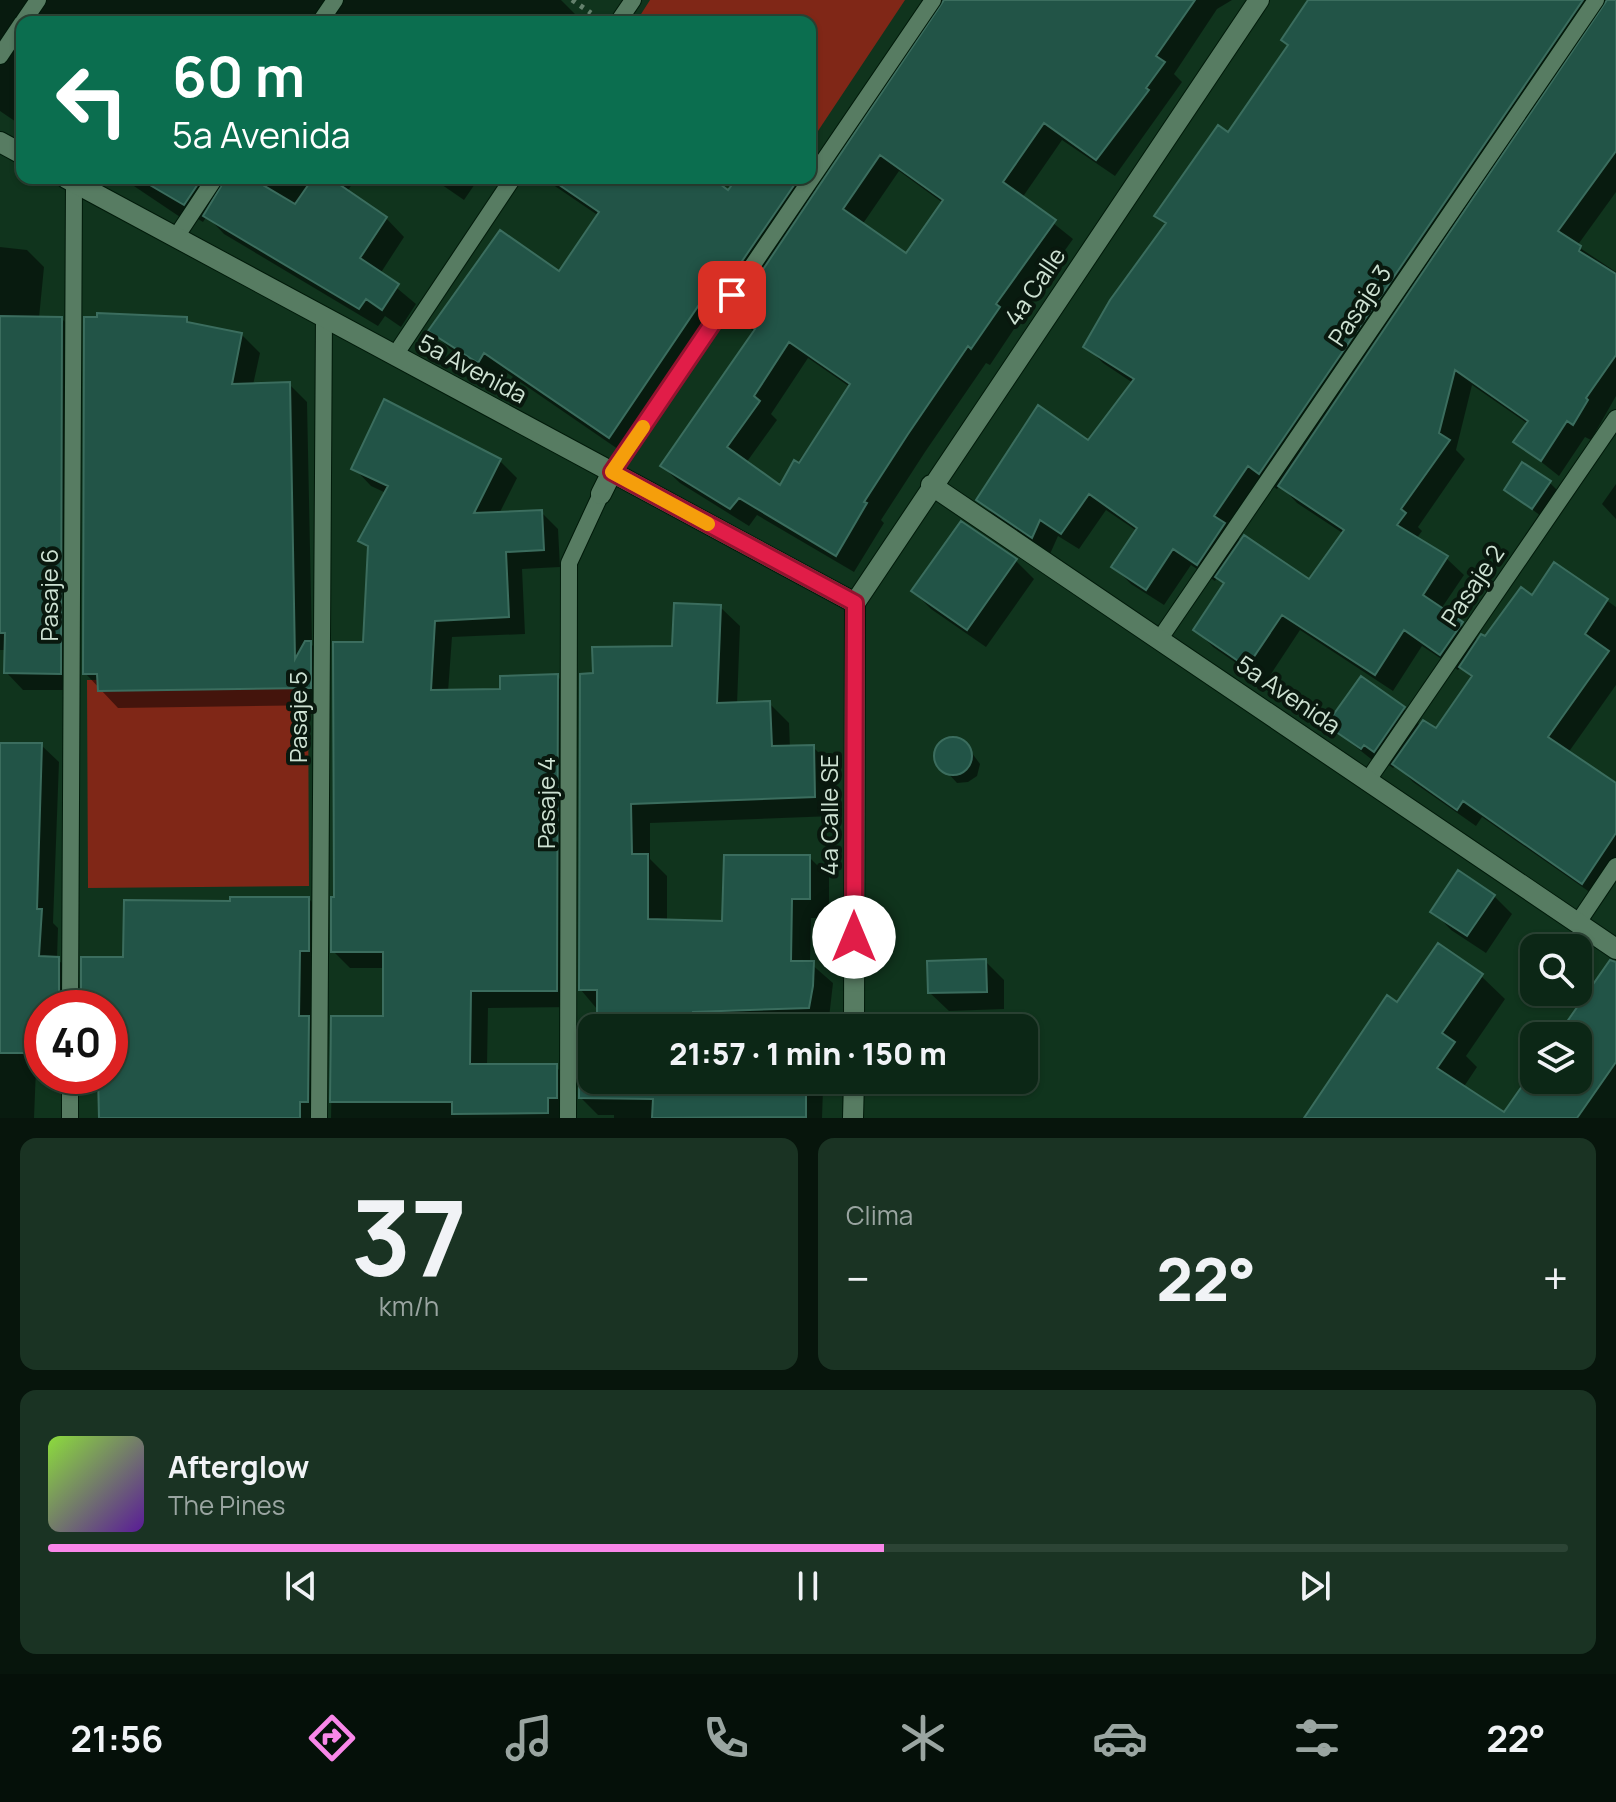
<!DOCTYPE html>
<html lang="es">
<meta charset="utf-8">
<style>
body{margin:0;font-family:Manrope,sans-serif;background:#1a3323;color:#f1f3f6;height:100vh;display:flex;flex-direction:column;font-size:30px;white-space:nowrap}
*{box-sizing:border-box;margin:0}
p{font-size:26px;color:#9aa5a1}
.icon{flex:none;width:44px;height:44px;fill:none;stroke:currentColor;stroke-width:2;stroke-linecap:round;stroke-linejoin:round}
.map{position:relative;height:1118px;overflow:hidden}
.sheet{display:flex;flex-direction:column;gap:20px;padding:20px;background:#07150c;flex:1}
.sheet>*{flex:none}
.guide{position:absolute;left:16px;top:16px;width:800px;height:168px;border-radius:16px;box-shadow:0 2px 6px #0004,0 0 0 2px #2c4435;background:#0b6e4f;color:#fff;overflow:hidden}
.buttons{position:absolute;left:1520px;top:934px;display:grid;gap:16px}
.buttons a{display:grid;place-items:center;width:72px;height:72px;border-radius:16px;background:#0c2716;box-shadow:0 2px 6px #0004,0 0 0 2px #2c4435;font-size:40px}
.speed{position:absolute;left:24px;top:990px;display:flex;gap:16px;font-size:40px;font-weight:700;text-align:center}
.speed>*{display:grid;place-content:center;width:104px;height:104px;border-radius:50%;background:#0c2716;box-shadow:0 2px 6px #0004,0 0 0 2px #2c4435;line-height:1}
.speed .limit{border:12px solid #d22;background:#fff;color:#111}
.pin{position:absolute;display:grid;place-items:center;width:68px;height:68px;color:#fff;margin:-34px;border-radius:16px;box-shadow:0 4px 12px #0006}
.me{position:absolute;width:88px;margin:-44px;rotate:0deg;stroke-linejoin:round;filter:drop-shadow(0 0 6px #0008)}
.turn{display:flex;align-items:center;gap:28px;height:168px;padding:0 24px;font-size:36px}
.turn .icon{width:104px;height:104px;stroke-width:2.5}
.turn b{display:block;font-size:56px;line-height:68px}
.big{font-size:60px;font-weight:800;line-height:1.1}
.sheet .widget{flex:1;display:flex;flex-direction:column;justify-content:center;gap:12px;min-width:0;padding:0 28px;border-radius:16px;background:#1a3323}
.sheet .dial{align-items:center;gap:0}
.dial b{font-size:104px;line-height:1}
.song{display:flex;align-items:center;gap:24px}
.cover{width:96px;height:96px;border-radius:12px;background:linear-gradient(135deg,hsl(90 70% 55%),hsl(270 70% 35%))}
.played{height:8px;border-radius:4px;background:linear-gradient(90deg,#f987e9 55%,#2c4435 55%)}
.keys{display:flex;justify-content:space-around;direction:ltr}
.heat{display:flex;justify-content:space-between;align-items:center;font-size:44px;direction:ltr}
.sheet .tiles{flex:1;display:grid;gap:20px;grid-template-columns:1fr 1fr}
.widget:last-child{grid-column:span 2}
.trip{position:absolute;left:578px;top:1014px;width:460px;height:80px;border-radius:16px;background:#0c2716;box-shadow:0 2px 6px #0004,0 0 0 2px #2c4435;font-weight:800;line-height:80px;text-align:center}
.dock{display:flex;height:128px;justify-content:space-around;align-items:center;background:#051009;color:#9aa5a1}
.dock .icon{width:56px;height:56px}
.dock .current{color:#f987e9}
.dock b{font-size:36px;color:#f1f3f6}
.map>svg:first-child{display:block}
</style>
<div class="map">
<svg width="1616" height="1118" viewBox="0 0 1616 1118">
<rect width="100%" height="100%" fill="#10341d"/>
<path fill="#802717" d="M650 0H905L810 143V22H636Z
M308 677 309 886 88 888 87 680Z"/>
<path fill="#0007" fill-rule="evenodd" d="M0 0H561L577 16 572 22H22V126L0 111Z
M921 0H1232L1217 9 1174 74 1182 82 1115 176 1062 140 1022 198 1073 239 1013 323 1016 326 990 365 986 363 925 452 881 520 884 523 854 572 757 515 749 526 680 483 662 466 755 333 736 315 733 319 724 313 628 456 503 370 497 380 450 349 431 330 559 274 599 216 543 178H708L729 193 740 178H804L818 191 938 12ZM899 171 943 203 907 255 862 225ZM808 358 850 387 780 488 746 463 777 420 771 414Z
M1313 0H1616V192L1577 246 1616 272V396L1591 440 1585 437 1559 476 1516 442 1528 424 1472 385 1456 450 1465 459 1418 527 1422 531 1416 539 1446 558 1464 575 1441 609 1479 641 1486 639 1532 598 1555 564 1616 607V685L1568 753 1616 785V877L1601 900 1482 817 1476 826 1413 782 1396 765 1393 768 1383 761 1380 766 1328 725 1403 708 1421 726 1436 731 1473 679 1461 667 1458 670 1422 646 1393 691 1300 630 1265 683 1213 647 1196 630 1226 584 1218 576 1215 581 1191 565 1164 605 1131 584 1114 567 1137 531 1106 510 1079 549 1058 536 1050 554 996 517 978 499 1089 443 1133 383 1103 363 1086 346 1167 225 1157 215 1228 134 1290 46ZM1266 482 1277 489 1280 485 1297 503 1344 534 1309 581 1242 542 1231 532Z
M122 178H356L347 192 386 218 404 237 380 274 416 304 401 327 385 316 378 326 224 234 207 216 203 222 188 213 183 219Z
M432 178H479L464 200Z
M0 247 27 250 44 267 39 318 62 319 79 336 77 690H23L6 672 7 650H0Z
M186 319 192 325 242 335 260 353 253 385 289 384 307 402 312 645 328 661V705L118 708 85 673Z
M385 402 500 461 517 478 499 514 541 512 558 529 560 567 522 569 525 634 452 637 448 692 502 691 557 676 574 693V1007L488 1008 487 1066H555L573 1083 565 1118H331L333 1018H385V968H350L333 951 365 644 370 550 361 540 386 493 371 486 354 468Z
M1549 482 1558 491 1541 516 1506 490Z
M1616 484V519L1602 504Z
M961 524 1016 561 1034 579 986 647 931 609 913 591Z
M720 607 740 626 737 705 769 703 789 723 790 748 813 747 833 767 834 816 650 823V859L667 876V921L724 923 809 857 829 877V918H811L810 963 833 983 828 1027 613 1028 581 990 595 675 674 648Z
M950 739 966 745 980 764 977 776 968 782 957 783 936 760 941 744Z
M41 745 59 762 53 923 58 928 57 959 76 976 77 1008H42V1069H36L34 1118H0V747Z
M1494 896 1512 914 1486 953 1451 930 1433 911Z
M309 899 326 916 325 1118H100V1076H110V1008H82L83 959H125L232 903Z
M985 961 1004 980V1009L949 1011 930 993Z
M1481 976 1505 999 1466 1056 1477 1067 1463 1088 1510 1118H1306L1398 1005Z
M1616 978V1118H1565L1527 1083 1534 1073V1080H1578V1036H1559Z
M592 1068V1080H814L823 1089 822 1118H614V1115H598L581 1098Z"/>
<path fill="#225447" stroke="#3b6d5e" stroke-width="2" fill-rule="evenodd" d="M944 0H1195L1156 56 1165 62 1146 88 1149 90 1096 160 1044 123 1003 182 1056 220 996 304 1000 307 971 349 968 346 908 434 864 502 867 503 836 556 739 498 730 509 660 466 755 329 733 314ZM880 155 943 200 906 253 843 209ZM789 342 850 384 799 463 794 460 780 485 727 447 760 401 754 396Z
M1308 0H1583L1259 474 1248 466 1214 516 1225 523 1197 565 1173 549 1146 590 1111 567 1137 528 1089 494 1061 534 1040 520 1032 538 976 500 1038 405 1088 440 1134 379 1083 347 1110 300 1166 223 1154 216 1218 125 1228 132 1288 45 1281 40Z
M1607 0H1616V151L1558 231 1581 246 1579 251 1616 274V355L1586 398 1588 400 1573 425 1567 421 1541 461 1513 442 1528 421 1455 370 1439 433 1450 440 1401 509 1406 513 1397 525 1448 556 1423 595 1463 622 1440 655 1404 630 1375 675 1282 615 1247 667 1193 630 1224 583 1215 577 1244 535 1309 579 1344 530 1278 486Z
M138 178H202L184 205Z
M226 178H251L295 204 313 178H330L387 217 360 258 399 284 382 310 366 299 359 309 203 216Z
M549 178H712L728 190 737 178H799L714 302 705 296 609 438 484 353 478 363 428 331 500 230 559 271 599 212Z
M97 313 187 317V322L242 333 232 384 290 382 295 659 305 641H311V688L98 691 97 674H83L84 317H97Z
M0 316 62 317 61 674 4 673 5 633H0Z
M384 399 501 459 474 513 542 510 544 550 506 552 509 617 435 621 431 690 500 689V676L558 674 557 991H471L470 1064H557V1098H548V1113L452 1114V1102H330L331 1016H383V952H331V897H334L333 642H363L368 546 358 541 388 486 351 469Z
M1522 462 1551 481 1532 509 1504 490Z
M961 521 1017 559 967 630 911 591Z
M1554 562 1608 599 1585 634 1609 651 1548 737 1616 783V833L1582 884 1463 801 1457 810 1392 764 1423 720 1436 728 1472 676 1459 667 1481 634 1485 636 1521 587 1532 595Z
M674 603 721 605 717 703 770 701 772 746 814 745 815 797 631 804 632 854H648V919L722 921 724 855H810V899H792L791 961H814L813 986 809 1008 693 1012 692 1028H597V990H579L580 674 593 673 592 647 672 646Z
M1361 676 1405 707 1374 752 1364 745 1361 749 1326 725Z
M934 756a19 19 0 1 1 38 0a19 19 0 1 1-38 0Z
M0 743H42L37 909H42L39 956 59 957V1006H42V1053H0Z
M1458 870 1495 895 1467 936 1430 912Z
M230 897H309V951H300L299 1016H309L308 1102H300V1118H99L98 1076H110V1006H81V957H123L124 900 230 901Z
M1438 943 1483 974 1442 1033 1455 1042 1437 1068 1504 1112 1534 1069V1080H1578V1036H1557L1610 960 1616 962V1062L1577 1118H1304L1387 995 1397 1002Z
M986 959 987 992 928 993 927 961Z
M579 1064H592V1080H806V1117L652 1118 653 1099 579 1098Z"/>
<g fill="none" stroke-linecap="round" stroke-linejoin="round">
<defs>
<path id="service" d="M23 22 38 0
M320 22 335 0
M618 22 633 0
M0 56 22 23
M176 237 215 178
M395 355 513 178
M612 472 933 0
M1161 637 1596 0
M1368 780 1616 418
M1577 924 1616 866
M70 1008 74 182
M70 1118V1076
M319 1118 324 316
M568 1118 569 563 601 494"/>
<path id="minor" d="M931 485 1616 949
M601 494 612 472
M855 603 1259 0"/>
<path id="tertiary" d="M0 142 22 154
M66 178 855 603 854 1028
M853 1118 854 1080"/>
</defs>
<use href="#service" stroke="#011a0a" stroke-width="18"/>
<use href="#minor" stroke="#011a0a" stroke-width="22"/>
<use href="#tertiary" stroke="#011a0a" stroke-width="22"/>
<path stroke="#64816d" stroke-width="5" stroke-dasharray="4 6" stroke-linecap="butt" d="M572 0 591 13"/>
<use href="#service" stroke="#577c62" stroke-width="16"/>
<use href="#minor" stroke="#577c62" stroke-width="20"/>
<use href="#tertiary" stroke="#577c62" stroke-width="20"/>
</g>
<g fill="none" stroke-linecap="round" stroke-linejoin="round">
<defs>
<path id="route" d="M732 295 612 472 855 603 854 937"/>
</defs>
<use href="#route" stroke="#92132f" stroke-width="20"/>
<use href="#route" stroke="#e11d48" stroke-width="14"/>
<path stroke="#f59e0b" stroke-width="14" d="M643 427 612 472 708 524"/>
</g>
<g text-anchor="middle" dominant-baseline="central" stroke-width="8" stroke-linejoin="round" paint-order="stroke">
<g font-size="24" fill="#cee2d3" stroke="#09180e">
<text transform="translate(1034 286) rotate(-56)">4a Calle</text>
<text transform="translate(1359 305) rotate(-56)">Pasaje 3</text>
<text transform="translate(473 368) rotate(28)">5a Avenida</text>
<text transform="translate(1472 585) rotate(-56)">Pasaje 2</text>
<text transform="translate(48 595) rotate(-90)">Pasaje 6</text>
<text transform="translate(1289 694) rotate(34)">5a Avenida</text>
<text transform="translate(297 717) rotate(-90)">Pasaje 5</text>
<text transform="translate(545 803) rotate(-90)">Pasaje 4</text>
<text transform="translate(828 815) rotate(-90)">4a Calle SE</text>
</g>
</g>
</svg>
<div class="buttons">
<a><svg class="icon" aria-label="search" viewBox="0 0 24 24"><circle cx="10" cy="10" r="6"/><path d="M15 15l6 6"/></svg></a>
<a><svg class="icon" aria-label="layers" viewBox="0 0 24 24"><path d="M12 4l9 5-9 5-9-5zM3 14l9 5 9-5"/></svg></a>
</div>
<div class="speed"><div class="limit">40</div></div>
<div class="pin" style="left:732px;top:295px;background:#d93025"><svg class="icon" aria-label="arrive" viewBox="0 0 24 24"><path d="M6 21V4h12l-3 4 3 4H6"/></svg></div>
<svg class="me" style="left:854px;top:937px" viewBox="-20 -20 40 40"><circle r="19" fill="#fff"/><path d="M0-13L10 11 0 6-10 11z" fill="#e11d48"/></svg>
<div class="trip">21:57 · 1 min · 150 m</div>
<div class="guide">
<div class="turn"><svg class="icon" aria-label="left" viewBox="0 0 24 24"><path d="M17 20v-9H6M10 6l-5 5 5 5"/></svg><div><b>60 m</b>5a Avenida</div></div>
</div>
</div>
<section class="sheet">
<div class="tiles">
<div class="widget dial"><b>37</b><p>km/h</p></div>
<div class="widget"><p>Clima</p>
<div class="heat"><a>−</a><b class="big">22°</b><a>+</a></div>
</div>
<div class="widget">
<div class="song"><i class="cover"></i><div><b>Afterglow</b><p>The Pines</p></div></div>
<div class="played"></div>
<div class="keys"><svg class="icon" aria-label="previous" viewBox="0 0 24 24"><path d="M18 5L8 12l10 7zM5 5v14"/></svg><svg class="icon" aria-label="pause" viewBox="0 0 24 24"><path d="M8 5v14M16 5v14"/></svg><svg class="icon" aria-label="next" viewBox="0 0 24 24"><path d="M6 5l10 7-10 7zM19 5v14"/></svg></div>
</div>
</div>
</section>
<nav class="dock">
<b>21:56</b>
<svg class="icon current" aria-label="directions" viewBox="0 0 24 24"><path d="M12 3l9 9-9 9-9-9zM9 14v-3h6M13 9l2 2-2 2"/></svg>
<svg class="icon" aria-label="music" viewBox="0 0 24 24"><path d="M9 18V5l10-2v13"/><circle cx="6" cy="18" r="3"/><circle cx="16" cy="16" r="3"/></svg>
<svg class="icon" aria-label="phone" viewBox="0 0 24 24"><path d="M5 4h4l2 5-3 2q2 4 5 5l2-3 5 2v4C11 20 4 13 5 4z"/></svg>
<svg class="icon" aria-label="climate" viewBox="0 0 24 24"><path d="M12 3v18M4 7l16 10M4 17L20 7"/></svg>
<svg class="icon" aria-label="car" viewBox="0 0 24 24"><path d="M5 17H2v-5l4-1 3-4h7l3 4 3 1v5h-3M9 17h6M6 11h13"/><circle cx="7" cy="17" r="2"/><circle cx="17" cy="17" r="2"/></svg>
<svg class="icon" aria-label="filters" viewBox="0 0 24 24"><path d="M4 7h16M4 17h16"/><circle cx="9" cy="7" r="2"/><circle cx="15" cy="17" r="2"/></svg>
<b>22°</b>
</nav>
